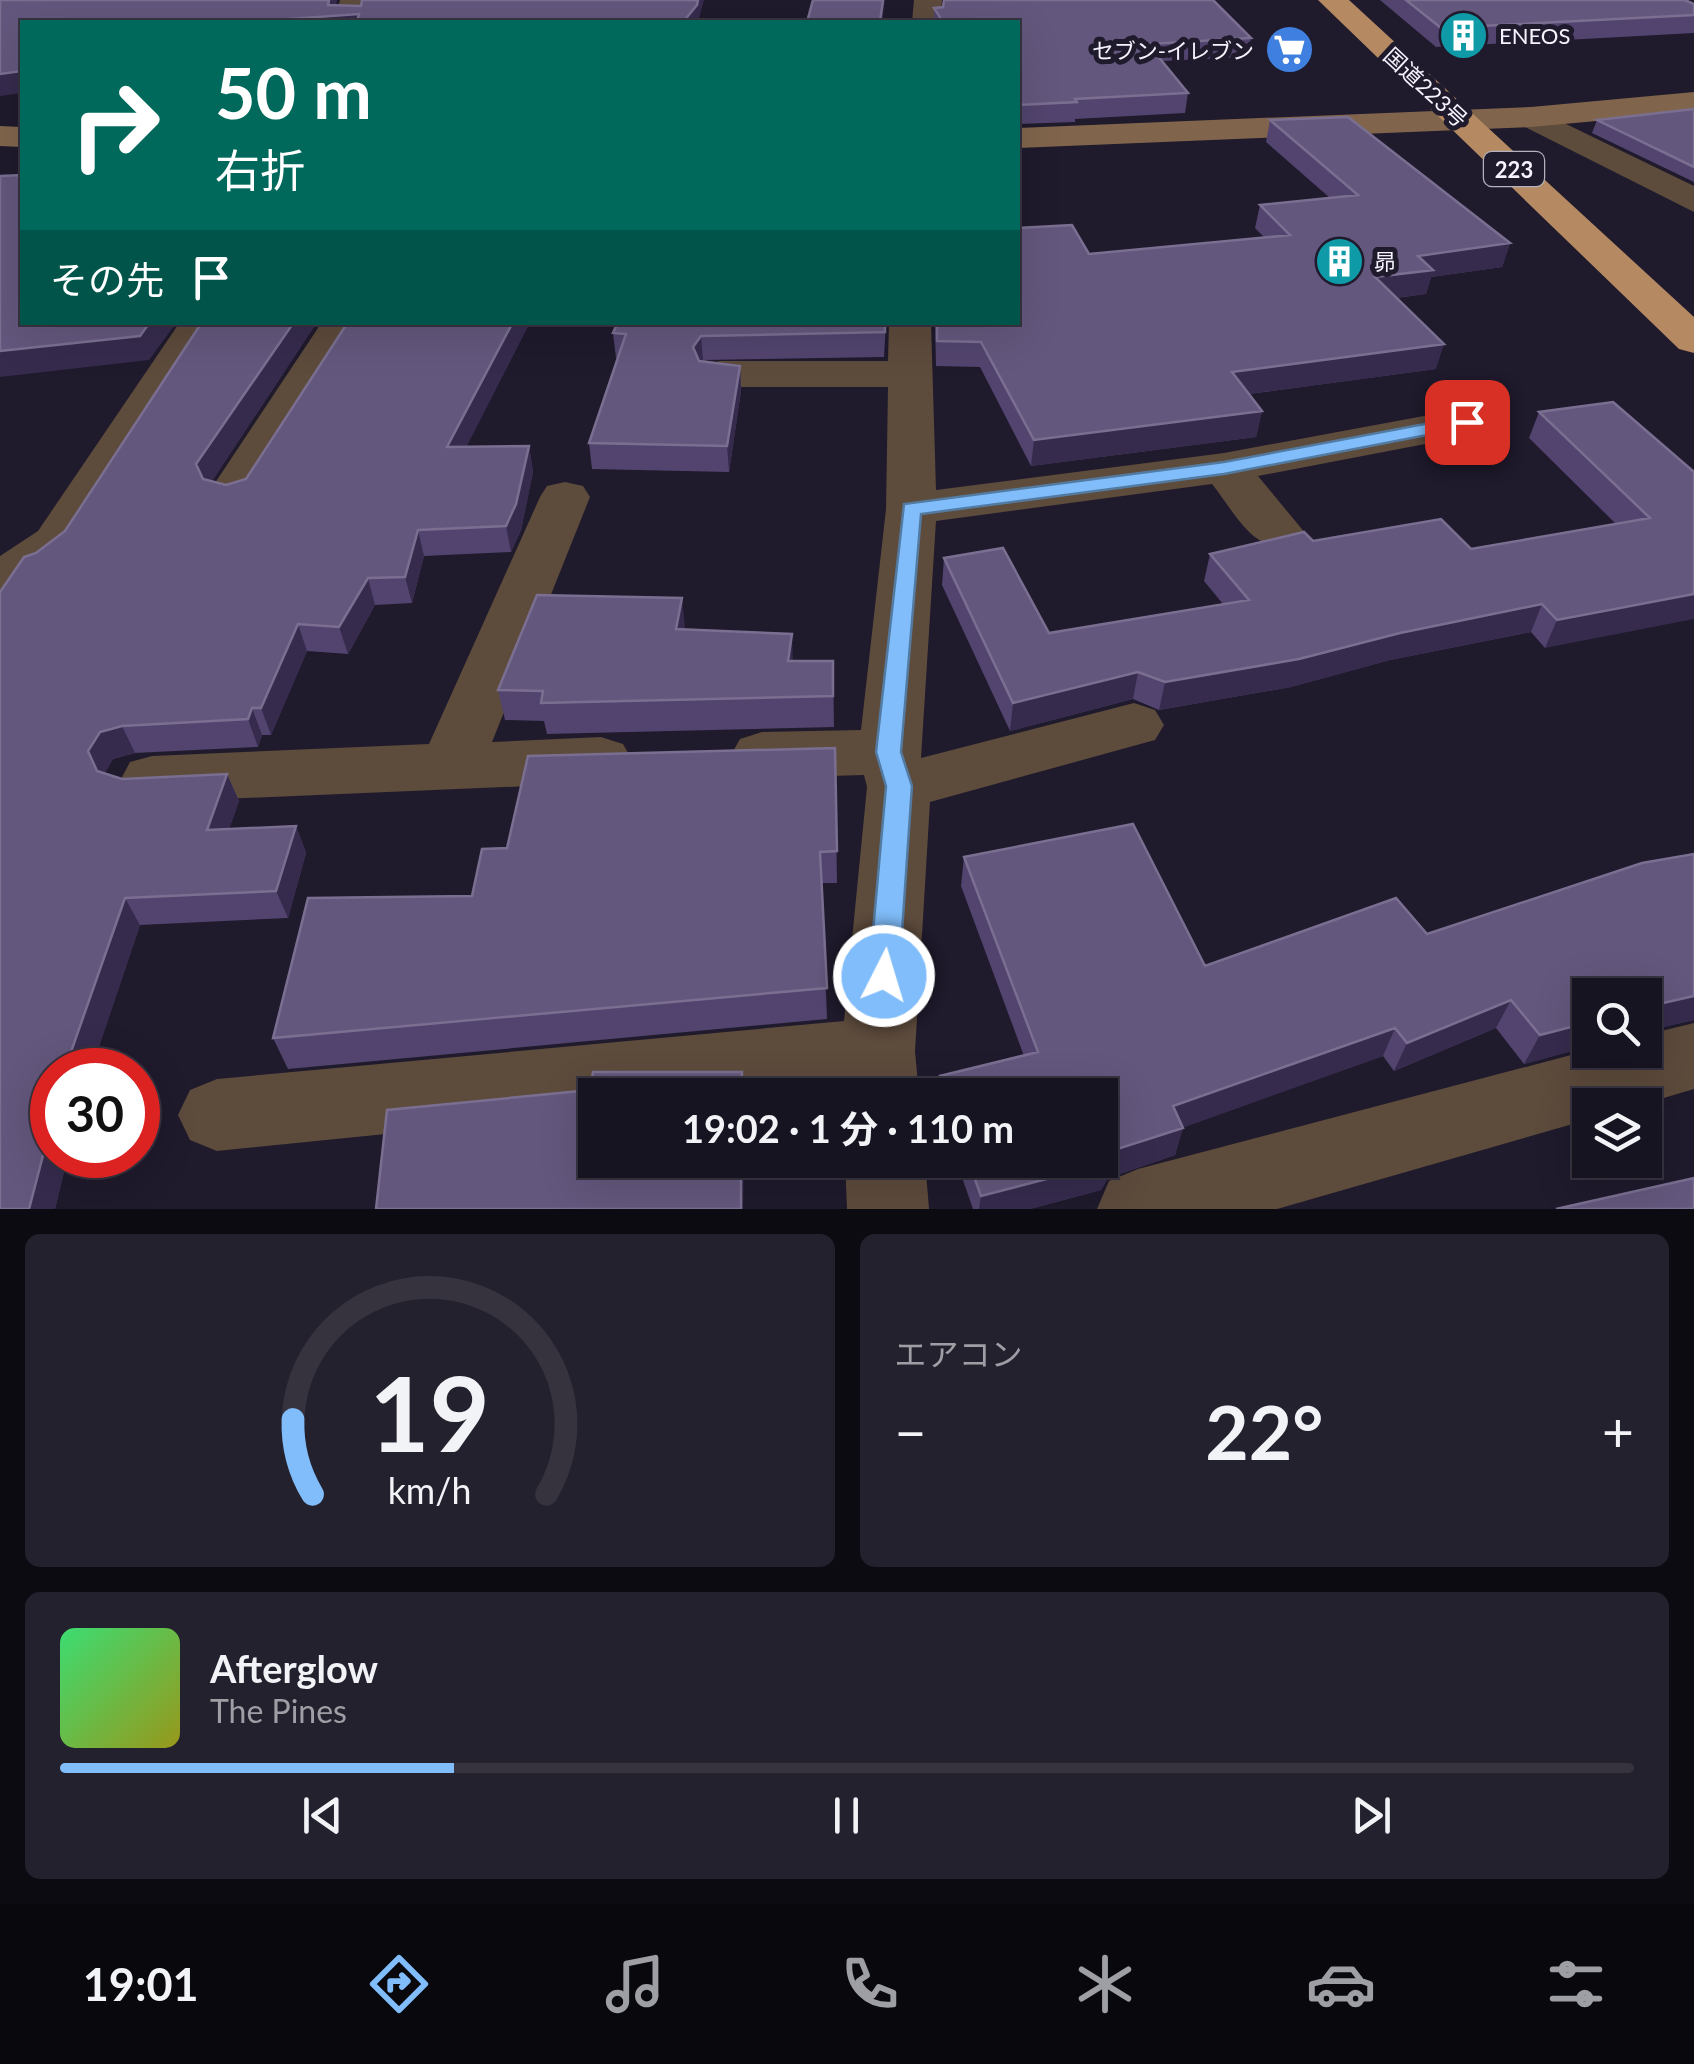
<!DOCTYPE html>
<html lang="ja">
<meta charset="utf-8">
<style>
body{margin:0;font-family:Lato,"Noto Sans JP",sans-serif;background:#24212e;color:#f1f3f6;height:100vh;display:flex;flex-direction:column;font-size:38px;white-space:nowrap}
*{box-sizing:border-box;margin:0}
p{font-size:32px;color:#9e9ea5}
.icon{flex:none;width:55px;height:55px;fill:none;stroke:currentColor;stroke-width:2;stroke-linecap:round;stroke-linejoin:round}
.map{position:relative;height:1209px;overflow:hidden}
.details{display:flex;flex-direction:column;gap:25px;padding:25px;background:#0d0b12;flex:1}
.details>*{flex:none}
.top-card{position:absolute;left:20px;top:20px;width:1000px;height:305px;border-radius:0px;box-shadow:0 10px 40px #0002,0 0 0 2px #36333f;background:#00695c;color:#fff;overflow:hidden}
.buttons{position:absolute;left:1572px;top:978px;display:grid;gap:20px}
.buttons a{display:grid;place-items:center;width:90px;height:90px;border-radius:0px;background:#171421;box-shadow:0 10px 40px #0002,0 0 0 2px #36333f;font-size:50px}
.speed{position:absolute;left:30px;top:1048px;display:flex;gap:20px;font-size:50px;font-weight:700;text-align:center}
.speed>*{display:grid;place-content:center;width:130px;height:130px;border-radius:50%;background:#171421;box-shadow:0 10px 40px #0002,0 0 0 2px #36333f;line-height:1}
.speed .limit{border:15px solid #d22;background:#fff;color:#111}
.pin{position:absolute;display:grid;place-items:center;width:85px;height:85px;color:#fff;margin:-42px;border-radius:20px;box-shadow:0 5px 15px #0006}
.me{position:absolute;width:110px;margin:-55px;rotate:5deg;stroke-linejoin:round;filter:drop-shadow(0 0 8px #0008)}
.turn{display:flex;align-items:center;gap:35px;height:210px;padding:0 30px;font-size:45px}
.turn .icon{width:130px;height:130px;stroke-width:2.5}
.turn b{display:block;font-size:70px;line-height:85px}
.then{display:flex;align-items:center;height:95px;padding:0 30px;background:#0003;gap:20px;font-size:38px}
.big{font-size:75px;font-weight:700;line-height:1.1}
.details .tile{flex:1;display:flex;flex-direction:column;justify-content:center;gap:15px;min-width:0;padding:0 35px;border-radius:15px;background:#24212e}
.details .dial{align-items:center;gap:0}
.dial svg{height:260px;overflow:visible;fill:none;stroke:#36333f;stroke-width:7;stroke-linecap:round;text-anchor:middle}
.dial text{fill:#f1f3f6;stroke:none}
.song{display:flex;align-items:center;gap:30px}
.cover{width:120px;height:120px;border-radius:15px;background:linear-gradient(135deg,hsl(140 70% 55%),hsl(60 70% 35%))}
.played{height:10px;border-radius:5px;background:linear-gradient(90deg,#80bdfa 25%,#36333f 25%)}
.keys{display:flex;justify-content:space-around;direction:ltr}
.heat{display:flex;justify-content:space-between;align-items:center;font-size:55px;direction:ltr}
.details .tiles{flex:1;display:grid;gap:25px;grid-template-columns:1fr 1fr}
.tile:last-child{grid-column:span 2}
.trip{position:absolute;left:578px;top:1078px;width:540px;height:100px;border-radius:0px;background:#171421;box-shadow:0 10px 40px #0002,0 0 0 2px #36333f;font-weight:700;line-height:100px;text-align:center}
.dock{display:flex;height:160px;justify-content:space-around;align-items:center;background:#09080d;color:#9e9ea5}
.dock .icon{width:70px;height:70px}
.dock .selected{color:#80bdfa}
.dock b{font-size:45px;color:#f1f3f6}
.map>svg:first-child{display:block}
</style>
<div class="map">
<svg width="1694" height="1209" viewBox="0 0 1694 1209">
<rect width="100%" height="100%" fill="#1f1a2c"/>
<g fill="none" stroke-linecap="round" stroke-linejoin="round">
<path fill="#5d4b3c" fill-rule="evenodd" d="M340 0H368L363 22H335Z
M914 0H942L940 22H912Z
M1531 107 1694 186V212L1519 124 1514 117 1519 110Z
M180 322H223L74 555 46 577 0 591V556L38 531Z
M322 322H365L252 503 234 507 216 503 209 492Z
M889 322H931L936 490 1224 453 1467 408 1484 412 1490 422 1484 432 1467 436 1258 476 1306 534 1298 545C1254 557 1237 515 1212 484L936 521 921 758 1134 703 1155 710 1164 725 1155 740 930 802 915 1051 919 1095H843L842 1088 771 1095H595V1113L217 1151 190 1140 178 1115 190 1090 217 1079 844 1021 867 787 864 775 762 778 740 771 731 755 740 739 762 732 861 730 886 509 888 387H720L704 384 698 374 704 364 720 361H888Z
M565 482 583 486 590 497 492 742 601 737 623 744 632 760 623 776 601 783 152 802 130 796 121 779 130 762 152 756 429 744 540 497 547 486Z
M1694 1023V1089L1640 1105H1590V1119L1277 1209H1097L1109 1181 1138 1169 1590 1050H1645V1035Z
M845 1160H925L929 1209H847Z"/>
<path fill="#80654c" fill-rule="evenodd" d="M1694 92V112L1531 127 1018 148V128L1531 107Z
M0 126 22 127V147L0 146Z"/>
<path fill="#b58a63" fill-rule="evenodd" d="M1318 0H1349L1694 317V353L1679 349Z"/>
</g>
<path fill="#52446e" d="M1380 0H1685L1694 4V33L1436 47Z
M943 7 1251 38 1248 57 1162 61 1188 93 1185 113 1075 119V122L1018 124V22H934V8Z
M1694 109V182L1592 133 1597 120Z
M1270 120 1510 243 1502 267 1431 277 1426 294 1396 298 1436 369 1249 394 1262 411 1256 437 1031 466 980 367 936 366 935 322H1018L1089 254 1264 237 1255 228 1260 205 1330 198 1266 142Z
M202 322H317L212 481 226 485 246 479 348 322H530L466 447 529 446 533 472 521 530 511 552 424 556 412 603 375 605 348 654 307 651 271 735H262L258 747 135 753 113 759 104 774 122 779 227 774 239 801 229 829 296 826 306 853 288 918 140 925 91 1070H52V1155H68L55 1209H0V592L24 557 36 553 65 531Z
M886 322 884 357 703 360 740 366 741 391 729 472 592 469 589 443 618 358H616L613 333Z
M1539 412 1694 472 1545 648 1531 632 1390 660 1291 687 1159 710 1133 699 1010 731 942 585 944 558 1049 633 1223 604 1204 581 1210 554 1313 541 1471 549 1616 524 1529 438Z
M684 630 792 661H833L834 727 547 734 544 721 505 720 498 690Z
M835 748 837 883H822L827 1019 288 1069 273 1038 472 896 507 848Z
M1694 854V1020L1650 1030 1645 1038V995H1590V1046L1524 1064 1496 1028 1394 1071 1383 1056 1183 1127 1175 1155 1108 1178 1101 1190 1030 1209H973L956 1160H1100V1095H938L940 1076 1024 1056 961 886 964 857 1205 966 1427 934Z"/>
<path fill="#362b4d" d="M329 0H337L334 16 359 14 361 22H248L328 5Z
M698 0H704L698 22H683Z
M883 0H885L882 22H880Z
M22 71V93L0 96V74Z
M1510 243 1502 267 1431 277 1426 294 1369 301 1375 277 1418 256Z
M150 322H177L149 360 0 377V351Z
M294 322H317L206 490 196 464Z
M513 322H530L453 473 447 447Z
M701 336 703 360 695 372 693 347Z
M1444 344 1436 369 1226 397 1232 372Z
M740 366 741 391 729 472 727 446Z
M1262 411 1256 437 1031 466 1034 440Z
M529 446 533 472 521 530 511 552 506 526Z
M418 530 424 556 412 603 405 577Z
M368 578 375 605 348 654 339 627Z
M1694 594V619L1545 648 1557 620Z
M682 598 685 628 679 660 676 629Z
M1542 604 1531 632 1390 660 1291 687 1159 710 1165 682Z
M298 624 307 651 271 735 261 708Z
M792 634 793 664 788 661Z
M1138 672 1133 699 1010 731 1013 703Z
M252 708 262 735 258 747 248 719Z
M122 726 135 753 113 759 102 778 111 799 88 751 100 732Z
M227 774 239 801 219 857 207 830Z
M296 826 306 853 288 918 276 891Z
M125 898 140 925 91 1070H66L72 1049Z
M1694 996V1020L1650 1030 1645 1038V1031L1663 1003Z
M1511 1000 1496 1028 1394 1071 1407 1043Z
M1590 1022 1589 1046 1524 1064 1540 1035Z
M1395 1028 1383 1056 1174 1131 1183 1128 1175 1155 1108 1178 1101 1190 1030 1209H979L981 1196 1114 1150 1173 1106Z
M52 1121V1155H68L55 1209H29Z
M741 1160H744L743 1209H741Z"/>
<path fill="#64577d" stroke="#7a6f91" stroke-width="2.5" d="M0 0H329L328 5 361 6 362 0H698L697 5 683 22H357L359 14 248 22H22V71L0 74Z
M813 0H883L880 22H807Z
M944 0H1213L1251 38 1148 44 1188 93 1075 99 1077 102 1018 105V22H943L934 8 943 7Z
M1406 0H1685L1694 4V15L1441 28Z
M1694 109V167L1597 120Z
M1348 117 1510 243 1418 256 1433 270 1375 277 1444 344 1232 372 1262 411 1034 440 981 342 937 341V322H1018V228L1072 225 1089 254 1290 235 1260 205 1358 195 1270 120Z
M22 175V322H150L140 336 0 351V176Z
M202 322H294L196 464 203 479 226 485 246 479 348 322H513L447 447 529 446 516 504 506 526 418 530 405 577 368 578 339 627 298 624 261 708H252L248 719 122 726 100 732 88 751 97 771 122 779 227 774 207 830 296 826 276 891 125 898 72 1049 66 1070H52V1121L29 1209H0V592L24 557 36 553 65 531Z
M618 322H885V332L701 336 693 347 699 361 740 366 727 446 589 443 626 334 613 333Z
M1613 402 1694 472V594L1557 620 1542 604 1400 633 1299 659 1165 682 1138 672 1013 703 944 558 1003 548 1049 633 1249 600 1210 554 1304 532 1313 541 1441 519 1471 549 1650 518 1539 412Z
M537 595 682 598 676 629 792 634 788 661H833V696L541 703 543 691 498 690Z
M835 748 837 851 820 852 827 988 273 1038 308 898 472 896 482 849 507 848 528 756Z
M1133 824 1205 966 1396 898 1427 934 1642 863 1694 854V996L1663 1003 1660 1015 1654 1018H1645V995H1590V1022L1540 1035 1511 1000 1407 1043 1395 1028 1173 1106 1183 1128 1114 1150 1108 1163 981 1196 968 1160H1100V1095H946L940 1076 1038 1052 964 857Z
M593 1072H742L741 1095H595V1160H741V1209H376L387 1110 590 1090Z
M1694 1178V1209H1556Z"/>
<path fill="#80bdfa" stroke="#537ba2" stroke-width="2.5" d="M1467 416 1474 418V426L1224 474 921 514 901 752 912 786 899 976 894 984 884 988 874 984 869 976 886 786 876 752 904 504 1224 462Z"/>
<defs>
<symbol id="building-disc" viewBox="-11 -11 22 22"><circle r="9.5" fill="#0f9aa8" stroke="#1f1a2c"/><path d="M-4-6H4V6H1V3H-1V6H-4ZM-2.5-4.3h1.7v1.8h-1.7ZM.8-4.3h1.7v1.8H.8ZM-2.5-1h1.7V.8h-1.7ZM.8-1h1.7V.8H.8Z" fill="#fff"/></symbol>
<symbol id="supermarket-disc" viewBox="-11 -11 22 22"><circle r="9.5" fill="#3f7fe0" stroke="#1f1a2c"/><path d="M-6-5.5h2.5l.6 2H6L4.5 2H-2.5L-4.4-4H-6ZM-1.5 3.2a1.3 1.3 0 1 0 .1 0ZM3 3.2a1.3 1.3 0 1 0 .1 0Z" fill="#fff"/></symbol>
</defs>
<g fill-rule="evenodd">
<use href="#building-disc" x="1436" y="8" width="55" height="55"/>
<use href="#supermarket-disc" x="1262" y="22" width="55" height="55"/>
<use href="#building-disc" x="1312" y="234" width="55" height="55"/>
</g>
<g text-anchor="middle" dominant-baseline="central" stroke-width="10" stroke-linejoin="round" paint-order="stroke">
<g font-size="22" fill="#f5f3fd" stroke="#1f1a2c" text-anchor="start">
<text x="1499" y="35">ENEOS</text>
<text x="1254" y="50" text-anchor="end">セブン-イレブン</text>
<text x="1374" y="261">昴</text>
</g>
<g font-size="22" fill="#f5f3fd" stroke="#1f1a2c">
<text transform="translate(1426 87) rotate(43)">国道223号</text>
</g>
<rect fill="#1f1a2c" stroke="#b5b2be" stroke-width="2.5" x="1484" y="152" width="60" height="34" rx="8"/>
<g font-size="22" font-weight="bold" fill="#f5f3fd">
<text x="1514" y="169">223</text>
</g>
</g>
</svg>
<div class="buttons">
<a><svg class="icon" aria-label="search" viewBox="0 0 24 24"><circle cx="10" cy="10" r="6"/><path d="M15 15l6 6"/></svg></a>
<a><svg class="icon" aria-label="layers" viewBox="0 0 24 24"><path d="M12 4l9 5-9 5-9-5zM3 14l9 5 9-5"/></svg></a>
</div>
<div class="speed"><div class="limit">30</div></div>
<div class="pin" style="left:1467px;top:422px;background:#d93025"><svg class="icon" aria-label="arrive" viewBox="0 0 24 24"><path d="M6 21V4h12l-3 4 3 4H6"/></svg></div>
<svg class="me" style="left:884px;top:976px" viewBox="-20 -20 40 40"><circle r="17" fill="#80bdfa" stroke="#fff" stroke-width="3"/><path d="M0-11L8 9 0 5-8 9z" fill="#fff"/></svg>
<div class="trip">19:02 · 1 分 · 110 m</div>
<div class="top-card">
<div class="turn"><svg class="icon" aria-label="right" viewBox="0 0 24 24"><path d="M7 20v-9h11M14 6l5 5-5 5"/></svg><div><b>50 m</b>右折</div></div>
<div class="then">その先<svg class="icon" aria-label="arrive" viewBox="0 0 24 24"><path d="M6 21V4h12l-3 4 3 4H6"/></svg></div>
</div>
</div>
<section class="details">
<div class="tiles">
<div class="tile dial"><svg viewBox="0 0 100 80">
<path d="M14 69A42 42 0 1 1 86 69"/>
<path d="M14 69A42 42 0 0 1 8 46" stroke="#80bdfa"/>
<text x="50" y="56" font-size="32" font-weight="700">19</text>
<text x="50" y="72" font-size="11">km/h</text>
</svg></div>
<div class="tile"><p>エアコン</p>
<div class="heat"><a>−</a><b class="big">22°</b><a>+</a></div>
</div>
<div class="tile">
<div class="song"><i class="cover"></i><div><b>Afterglow</b><p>The Pines</p></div></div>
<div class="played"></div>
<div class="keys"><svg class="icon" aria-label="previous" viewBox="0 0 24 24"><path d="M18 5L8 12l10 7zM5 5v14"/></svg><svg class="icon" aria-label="pause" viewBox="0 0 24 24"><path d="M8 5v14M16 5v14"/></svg><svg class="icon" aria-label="next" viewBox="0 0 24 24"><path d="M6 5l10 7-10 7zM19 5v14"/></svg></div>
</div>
</div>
</section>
<nav class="dock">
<b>19:01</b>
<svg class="icon selected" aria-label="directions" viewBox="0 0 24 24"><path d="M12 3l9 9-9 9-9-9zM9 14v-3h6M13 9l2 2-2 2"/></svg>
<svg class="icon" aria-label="music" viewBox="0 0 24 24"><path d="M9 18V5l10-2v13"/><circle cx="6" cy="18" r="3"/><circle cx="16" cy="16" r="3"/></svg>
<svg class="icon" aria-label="phone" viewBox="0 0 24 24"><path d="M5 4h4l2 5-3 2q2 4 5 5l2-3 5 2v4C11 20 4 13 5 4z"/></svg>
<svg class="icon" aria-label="climate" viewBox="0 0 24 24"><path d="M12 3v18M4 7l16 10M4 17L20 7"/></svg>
<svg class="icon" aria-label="car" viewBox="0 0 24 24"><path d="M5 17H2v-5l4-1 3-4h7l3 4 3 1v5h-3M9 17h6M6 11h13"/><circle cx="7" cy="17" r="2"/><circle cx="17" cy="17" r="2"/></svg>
<svg class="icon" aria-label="filters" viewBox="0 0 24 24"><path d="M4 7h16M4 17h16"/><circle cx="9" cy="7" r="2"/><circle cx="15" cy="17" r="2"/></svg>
</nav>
